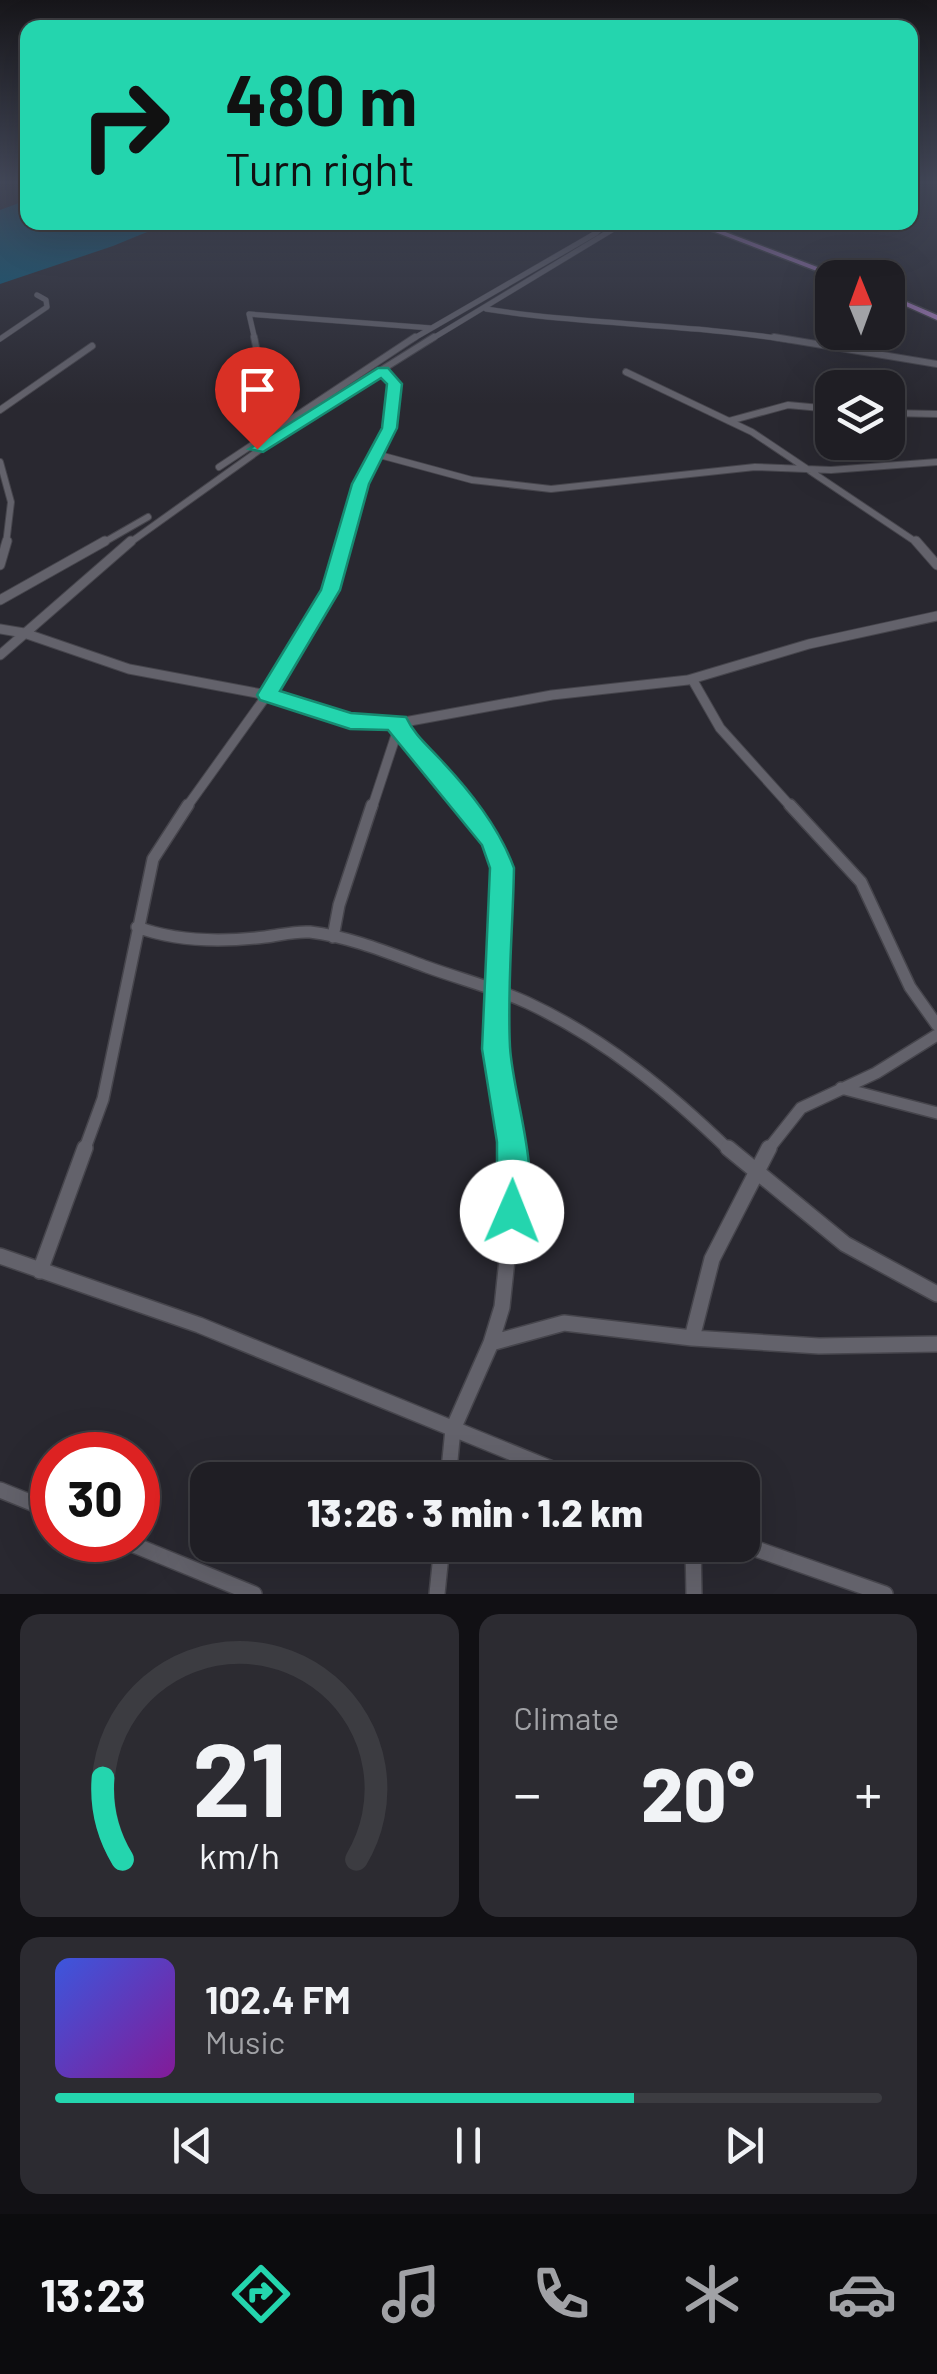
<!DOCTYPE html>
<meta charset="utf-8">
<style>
body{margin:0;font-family:Barlow,sans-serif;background:#2c2b31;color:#f1f3f6;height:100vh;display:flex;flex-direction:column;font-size:38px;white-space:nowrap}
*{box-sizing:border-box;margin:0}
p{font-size:32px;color:#a1a2a6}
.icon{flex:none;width:55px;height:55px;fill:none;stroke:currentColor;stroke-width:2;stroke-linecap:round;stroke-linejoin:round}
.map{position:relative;height:1594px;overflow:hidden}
.drawer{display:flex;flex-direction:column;gap:20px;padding:20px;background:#111014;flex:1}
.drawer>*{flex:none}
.guide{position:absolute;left:20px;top:20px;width:898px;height:210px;border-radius:20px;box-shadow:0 10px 40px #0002,0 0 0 2px #3c3c41;background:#24d5ae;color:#111;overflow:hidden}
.needle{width:65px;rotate:359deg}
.controls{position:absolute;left:815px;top:260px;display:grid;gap:20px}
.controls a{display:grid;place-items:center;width:90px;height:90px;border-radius:20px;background:#1f1e24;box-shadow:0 10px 40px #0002,0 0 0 2px #3c3c41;font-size:50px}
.speed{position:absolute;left:30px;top:1432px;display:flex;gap:20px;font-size:50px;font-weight:700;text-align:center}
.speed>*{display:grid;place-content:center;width:130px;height:130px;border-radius:50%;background:#1f1e24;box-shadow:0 10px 40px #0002,0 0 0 2px #3c3c41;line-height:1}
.speed .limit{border:15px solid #d22;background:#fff;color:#111}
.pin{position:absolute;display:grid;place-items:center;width:85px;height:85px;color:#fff;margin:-102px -42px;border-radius:50% 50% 50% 0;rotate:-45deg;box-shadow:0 0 10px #0007}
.pin .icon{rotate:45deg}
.me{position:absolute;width:110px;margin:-55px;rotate:1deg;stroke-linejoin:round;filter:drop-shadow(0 0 8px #0008)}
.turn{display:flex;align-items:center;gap:35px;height:210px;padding:0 40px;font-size:45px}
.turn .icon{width:130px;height:130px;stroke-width:2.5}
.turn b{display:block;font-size:70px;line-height:85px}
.big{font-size:75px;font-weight:800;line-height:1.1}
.drawer .tile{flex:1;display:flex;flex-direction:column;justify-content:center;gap:15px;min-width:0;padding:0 35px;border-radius:20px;background:#2c2b31}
.drawer .dial{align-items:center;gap:0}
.dial svg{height:260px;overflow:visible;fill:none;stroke:#3c3c41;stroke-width:7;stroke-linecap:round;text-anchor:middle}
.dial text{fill:#f1f3f6;stroke:none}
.song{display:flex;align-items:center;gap:30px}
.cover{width:120px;height:120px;border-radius:15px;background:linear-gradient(135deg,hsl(230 70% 55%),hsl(290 70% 35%))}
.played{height:10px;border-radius:5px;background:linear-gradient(90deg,#24d5ae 70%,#3c3c41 70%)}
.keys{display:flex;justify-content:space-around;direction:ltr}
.heat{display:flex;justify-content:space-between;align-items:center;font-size:55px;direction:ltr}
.drawer .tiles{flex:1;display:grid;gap:20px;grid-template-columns:1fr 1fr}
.tile:last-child{grid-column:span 2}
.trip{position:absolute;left:190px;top:1462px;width:570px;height:100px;border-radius:20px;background:#1f1e24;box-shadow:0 10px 40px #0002,0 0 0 2px #3c3c41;font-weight:800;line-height:100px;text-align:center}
.tabs{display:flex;height:160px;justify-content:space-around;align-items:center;background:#0c0c0e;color:#a1a2a6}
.tabs .icon{width:70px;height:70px}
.tabs .selected{color:#24d5ae}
.tabs b{font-size:45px;color:#f1f3f6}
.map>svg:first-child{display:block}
</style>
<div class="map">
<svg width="937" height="1594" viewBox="0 0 937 1594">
<rect width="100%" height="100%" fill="#292830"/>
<path fill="#035e80" d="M27 200 28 222 169 223 113 246 0 284V210Z"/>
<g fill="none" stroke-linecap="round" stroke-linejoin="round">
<defs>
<path id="minor-far4" d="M486 309C587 325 688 324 789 340
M0 339 47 307 46 300 37 295
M255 340 249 314 431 328
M411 340 596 233 607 222
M430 340 625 222"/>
<path id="minor-far3" d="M254 337 262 375 265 431 269 435
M774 337 937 364
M626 372 752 432 919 544
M0 410 92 346
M888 413 937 414
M729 421 788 405 832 409
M376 454 472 480 551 489 755 467 831 470 937 462
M0 462 11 502 6 544
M219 467 415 337
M101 544 148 517
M128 544 300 421 434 337
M344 544 360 484 390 427 394 384 383 371"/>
<path id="minor-far2" d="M916 541 937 565
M0 565 7 541
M0 600 105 541
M0 629 24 633 129 669 267 695 370 724 399 723 552 695 688 680 809 644 937 616
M0 655 131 541
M692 679 720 728 792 808
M398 731 468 808
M186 808 267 695 331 590 344 541
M372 808 398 729"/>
<path id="minor-far1" d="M466 805 502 868 496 1049 512 1151
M790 805 861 882 910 987 937 1025
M137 927C177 942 222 942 265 937 281 935 294 931 310 932 351 937 389 953 427 967 460 979 496 988 528 1003 605 1039 669 1092 730 1151
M333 937 339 905 372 805
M841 1088 937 1113
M84 1151 103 1099 153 859 188 805
M767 1151 801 1108 876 1073 937 1035"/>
<path id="minor" d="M728 1148 845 1244 937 1294
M0 1256 199 1325 579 1480
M40 1271 85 1148
M692 1338 819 1346 937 1344
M491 1343 564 1323 692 1338 712 1259 769 1148
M448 1480 453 1429 491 1343 502 1307 512 1212V1148
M0 1490 52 1511
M122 1540 254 1594
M742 1544 885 1594
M693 1545 694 1594
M437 1594 442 1545"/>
<path id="major" d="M689 222H699L846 278H835Z
M888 294 937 315V320L888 298Z"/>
</defs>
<use href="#minor-far4" stroke="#46454c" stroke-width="6"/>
<use href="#minor-far3" stroke="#46454c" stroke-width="8"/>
<use href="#minor-far2" stroke="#46454c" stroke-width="11"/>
<use href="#minor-far1" stroke="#46454c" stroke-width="14"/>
<use href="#minor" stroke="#46454c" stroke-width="18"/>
<use href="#major" stroke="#46454c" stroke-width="3"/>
<use href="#minor-far4" stroke="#63626b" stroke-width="5"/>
<use href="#minor-far3" stroke="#63626b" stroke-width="6"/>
<use href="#minor-far2" stroke="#63626b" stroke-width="9"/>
<use href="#minor-far1" stroke="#63626b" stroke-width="11"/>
<use href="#minor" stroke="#63626b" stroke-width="15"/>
<use href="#major" fill="#a57cbd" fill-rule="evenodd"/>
</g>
<linearGradient id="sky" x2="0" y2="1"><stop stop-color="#17161a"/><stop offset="0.45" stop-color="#434859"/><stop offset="1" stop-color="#434859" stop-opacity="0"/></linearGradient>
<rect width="937" height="405" fill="url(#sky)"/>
<path fill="#24d5ae" stroke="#178a71" stroke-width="2.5" d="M378 368H388L402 384 397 428 369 484 340 590 280 691 351 713 406 717C414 734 426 744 440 759 470 791 499 827 514 868 513 927 507 988 510 1047 513 1098 543 1175 523 1223L512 1228 501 1223 497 1212V1142L482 1049 490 868 482 845 388 730 350 729 260 700 257 695 321 590 352 484 382 428 387 384 381 378 263 452 249 449Z"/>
</svg>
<div class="controls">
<a><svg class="needle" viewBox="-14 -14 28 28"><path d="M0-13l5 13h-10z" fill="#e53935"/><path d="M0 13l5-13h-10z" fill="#a1a2a6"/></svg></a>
<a><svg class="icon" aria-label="layers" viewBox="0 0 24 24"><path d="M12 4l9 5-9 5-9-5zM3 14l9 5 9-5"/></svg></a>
</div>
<div class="speed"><div class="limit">30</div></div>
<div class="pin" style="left:257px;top:449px;background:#d93025"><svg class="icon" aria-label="arrive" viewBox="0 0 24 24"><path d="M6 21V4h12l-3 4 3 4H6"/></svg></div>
<svg class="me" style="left:512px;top:1212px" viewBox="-20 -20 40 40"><circle r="19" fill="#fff"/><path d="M0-13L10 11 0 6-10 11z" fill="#24d5ae"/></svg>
<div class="trip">13:26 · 3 min · 1.2 km</div>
<div class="guide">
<div class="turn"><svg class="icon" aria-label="right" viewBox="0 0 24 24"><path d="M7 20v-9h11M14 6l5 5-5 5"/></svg><div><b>480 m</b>Turn right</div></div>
</div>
</div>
<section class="drawer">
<div class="tiles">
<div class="tile dial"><svg viewBox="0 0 100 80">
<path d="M14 69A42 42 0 1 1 86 69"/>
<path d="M14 69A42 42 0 0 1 8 44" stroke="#24d5ae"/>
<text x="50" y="56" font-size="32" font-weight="700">21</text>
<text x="50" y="72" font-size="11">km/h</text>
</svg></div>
<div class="tile"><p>Climate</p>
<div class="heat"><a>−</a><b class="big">20°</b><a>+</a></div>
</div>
<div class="tile">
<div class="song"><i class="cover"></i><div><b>102.4 FM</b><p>Music</p></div></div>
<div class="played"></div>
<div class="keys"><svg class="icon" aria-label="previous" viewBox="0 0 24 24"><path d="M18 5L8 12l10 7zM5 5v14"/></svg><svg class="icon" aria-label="pause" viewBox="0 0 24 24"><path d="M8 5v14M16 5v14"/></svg><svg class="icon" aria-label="next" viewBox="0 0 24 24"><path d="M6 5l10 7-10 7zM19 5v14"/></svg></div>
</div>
</div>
</section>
<nav class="tabs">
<b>13:23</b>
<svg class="icon selected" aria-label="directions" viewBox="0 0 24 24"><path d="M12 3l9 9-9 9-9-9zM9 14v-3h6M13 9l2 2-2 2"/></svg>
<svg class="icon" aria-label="music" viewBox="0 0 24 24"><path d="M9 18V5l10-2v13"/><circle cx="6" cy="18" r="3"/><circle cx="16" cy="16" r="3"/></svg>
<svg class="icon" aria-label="phone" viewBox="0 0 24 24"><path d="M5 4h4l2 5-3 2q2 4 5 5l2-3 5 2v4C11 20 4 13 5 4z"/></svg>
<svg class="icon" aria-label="climate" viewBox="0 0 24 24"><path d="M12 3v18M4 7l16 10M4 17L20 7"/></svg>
<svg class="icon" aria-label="car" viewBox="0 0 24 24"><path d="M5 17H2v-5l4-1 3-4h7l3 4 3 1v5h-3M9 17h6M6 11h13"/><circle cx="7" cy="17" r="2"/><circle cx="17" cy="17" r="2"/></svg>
</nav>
